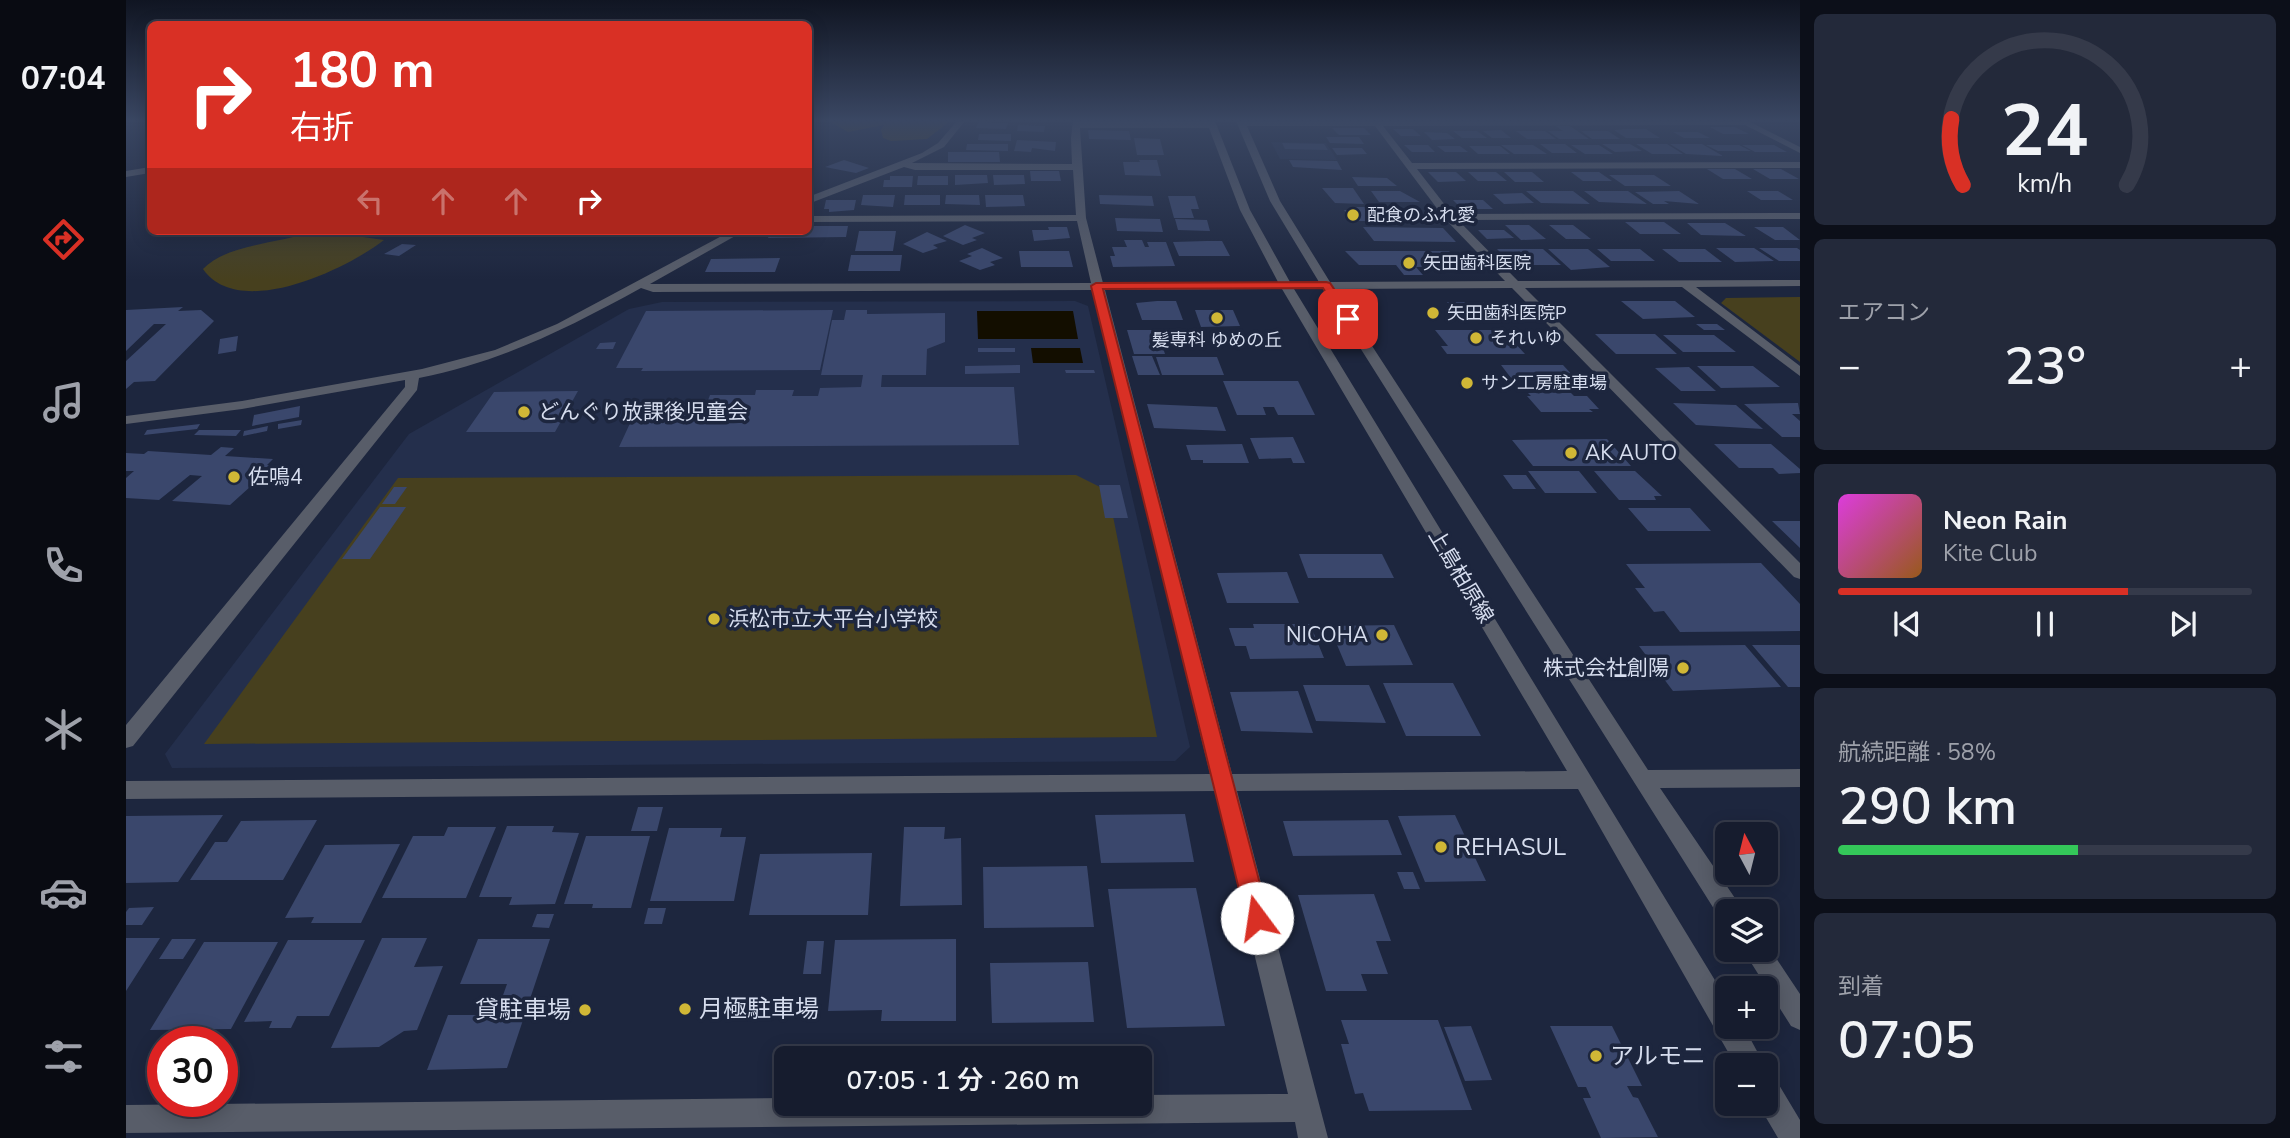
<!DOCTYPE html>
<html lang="ja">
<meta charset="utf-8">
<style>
body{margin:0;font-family:"Nunito Sans","Noto Sans JP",sans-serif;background:#23293a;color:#f1f3f6;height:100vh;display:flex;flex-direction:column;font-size:26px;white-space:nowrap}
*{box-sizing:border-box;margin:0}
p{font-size:23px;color:#9ea1aa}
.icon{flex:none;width:38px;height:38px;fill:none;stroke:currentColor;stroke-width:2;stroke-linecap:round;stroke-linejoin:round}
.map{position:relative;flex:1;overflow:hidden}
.side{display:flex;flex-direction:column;gap:14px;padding:14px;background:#0c0f19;width:490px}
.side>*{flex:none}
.guide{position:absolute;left:21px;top:21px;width:665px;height:214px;border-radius:10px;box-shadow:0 4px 18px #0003,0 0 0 2px #353a4a;background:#d93025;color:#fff;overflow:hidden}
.needle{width:46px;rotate:353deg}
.fabs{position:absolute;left:1589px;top:822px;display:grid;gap:14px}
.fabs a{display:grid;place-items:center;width:63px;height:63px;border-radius:10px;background:#161c2e;box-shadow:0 4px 18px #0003,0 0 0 2px #353a4a;font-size:35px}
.speed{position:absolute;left:21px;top:1026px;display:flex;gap:14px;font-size:35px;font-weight:700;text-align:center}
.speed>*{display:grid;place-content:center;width:91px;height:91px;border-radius:50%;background:#161c2e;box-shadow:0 4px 18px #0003,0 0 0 2px #353a4a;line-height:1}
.speed .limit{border:10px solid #d22;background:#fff;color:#111}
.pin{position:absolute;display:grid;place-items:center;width:60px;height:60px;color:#fff;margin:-30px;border-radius:14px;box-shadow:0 4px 10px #0006}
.me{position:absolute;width:77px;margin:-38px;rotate:346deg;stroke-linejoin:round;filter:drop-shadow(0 0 5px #0008)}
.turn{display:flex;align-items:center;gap:24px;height:147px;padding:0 28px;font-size:32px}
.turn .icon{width:91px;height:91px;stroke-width:2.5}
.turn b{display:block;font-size:49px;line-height:60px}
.lanes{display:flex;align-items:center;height:66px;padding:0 28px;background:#0003;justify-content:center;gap:35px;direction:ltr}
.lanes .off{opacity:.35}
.big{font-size:52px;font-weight:600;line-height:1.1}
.side .widget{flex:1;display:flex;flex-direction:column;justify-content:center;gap:10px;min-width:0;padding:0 24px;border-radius:10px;background:#23293a}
.side .dial{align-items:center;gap:0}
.dial svg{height:182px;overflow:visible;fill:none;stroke:#353a4a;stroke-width:7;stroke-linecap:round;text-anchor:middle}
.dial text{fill:#f1f3f6;stroke:none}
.song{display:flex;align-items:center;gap:21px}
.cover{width:84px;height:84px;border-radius:10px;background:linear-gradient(135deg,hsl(300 70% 55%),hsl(30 70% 35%))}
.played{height:7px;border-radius:4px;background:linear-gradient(90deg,#d93025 70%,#353a4a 70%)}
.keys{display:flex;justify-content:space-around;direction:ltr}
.heat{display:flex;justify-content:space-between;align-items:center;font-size:38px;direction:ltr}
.charge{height:10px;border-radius:5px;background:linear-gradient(90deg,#34c759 58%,#353a4a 0)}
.trip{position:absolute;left:648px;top:1046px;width:378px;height:70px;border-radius:10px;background:#161c2e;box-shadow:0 4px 18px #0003,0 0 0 2px #353a4a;font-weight:600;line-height:70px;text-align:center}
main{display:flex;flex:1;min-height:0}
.dock{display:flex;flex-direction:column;width:126px;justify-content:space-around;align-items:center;background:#090b12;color:#9ea1aa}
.dock .icon{width:49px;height:49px}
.dock .active{color:#d93025}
.dock b{font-size:32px;color:#f1f3f6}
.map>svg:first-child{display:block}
</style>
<main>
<nav class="dock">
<b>07:04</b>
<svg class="icon active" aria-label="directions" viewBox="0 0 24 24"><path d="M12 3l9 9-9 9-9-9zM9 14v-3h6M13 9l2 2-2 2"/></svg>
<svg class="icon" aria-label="music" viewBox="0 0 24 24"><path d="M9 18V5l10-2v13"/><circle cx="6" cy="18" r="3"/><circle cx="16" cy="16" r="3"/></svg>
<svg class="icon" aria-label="phone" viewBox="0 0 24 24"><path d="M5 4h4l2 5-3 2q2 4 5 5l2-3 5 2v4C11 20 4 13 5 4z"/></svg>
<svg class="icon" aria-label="climate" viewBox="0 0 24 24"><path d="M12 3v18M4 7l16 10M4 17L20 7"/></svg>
<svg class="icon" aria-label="car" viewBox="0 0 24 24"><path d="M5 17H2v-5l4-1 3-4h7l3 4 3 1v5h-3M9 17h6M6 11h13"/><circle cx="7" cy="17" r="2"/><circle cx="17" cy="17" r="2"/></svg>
<svg class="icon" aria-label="filters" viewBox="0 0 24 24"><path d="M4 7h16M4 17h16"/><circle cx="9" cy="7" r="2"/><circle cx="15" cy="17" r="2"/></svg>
</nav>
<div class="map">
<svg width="1674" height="1138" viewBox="0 0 1674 1138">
<rect width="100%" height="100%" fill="#1d263e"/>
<path fill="#242f4c" d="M1145 142 1200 143 1211 160 1154 159Z
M949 301 962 306 1064 747 1049 761 46 768 39 754 283 434 503 309 536 302Z"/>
<path fill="#47401e" d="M703 121H824L801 139 765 141 757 138 755 130 758 125 722 132Z
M186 231H214L216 234 258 240C221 269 113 321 77 269 102 243 155 244 186 231Z
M1674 297V362L1595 303 1600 298Z
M950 475 982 491 1031 737 78 744 272 478Z"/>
<path fill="#130e00" d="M851 311H947L952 339H852Z
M905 348H954L957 363H907Z"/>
<path fill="#3a476c" d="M853 121 856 122 882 123 880 129 850 128Z
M892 125 919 126 918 132 891 131Z
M1430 126H1444L1463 139H1433L1422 131H1437Z
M1584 127H1609L1623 134H1597Z
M1206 128H1238L1245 135H1213Z
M1267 129H1287L1295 136H1275Z
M1500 129H1520L1534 138H1500L1488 130Z
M962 130 1003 131 1005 140 963 139Z
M1375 130 1385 138H1366L1357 131Z
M1327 131H1351L1361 138H1336Z
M1390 131H1419L1430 139H1401Z
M1455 131H1482L1494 139H1466Z
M1298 132 1321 133 1329 139 1306 140Z
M1547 132H1572L1584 138H1558Z
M853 134H885V141L852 140Z
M1200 137H1233L1238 144 1204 143Z
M1008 138 1034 139 1038 155H1011Z
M891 140 930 142 929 151 906 148 905 152 888 151Z
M1156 143 1198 144 1202 150 1159 149Z
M841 144H882V151L840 150Z
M1414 144H1439L1451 153H1426Z
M1476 144H1504L1516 151 1489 152Z
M1510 144H1541L1557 154H1526Z
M1544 144H1576L1597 156 1560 154Z
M1278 145H1302L1309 152H1286Z
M1375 145H1407L1421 154H1388Z
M1445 145H1473L1487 154H1459Z
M1580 145H1613L1625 151H1592Z
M1616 145H1648L1661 152H1629Z
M1311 146H1334L1342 152H1319Z
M1343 146H1374L1384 154H1352Z
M1206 148H1236L1241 154 1211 155Z
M822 152H873L874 162H822Z
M718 160 743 168 730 173 699 167Z
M1013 160H1031L1035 176 999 175 997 162H1014Z
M1163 160 1211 161 1216 170 1167 167Z
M1581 169H1609L1626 179H1597Z
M1627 169H1655L1673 179H1644Z
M904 171H933L935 181H905Z
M1302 172H1330L1340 181 1312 182Z
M1342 172H1370L1381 181H1352Z
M1378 172H1406L1418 182H1389Z
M1445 172H1473L1486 181H1457Z
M829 175H861L862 183 829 185Z
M867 175H898L899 184 868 185Z
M1483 175H1528L1545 186H1499Z
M764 176H787L786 187H757L758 180H764Z
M792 176H822V185H791Z
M1226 177 1261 178 1271 186H1232Z
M1196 188H1227L1238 204 1209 203Z
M1245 191H1274L1294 202H1253Z
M1400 191H1447L1464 204 1415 203Z
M1458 191H1502L1521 204 1473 202Z
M1553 191 1573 204 1538 201 1543 204H1527L1509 192Z
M1621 191H1652L1667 200H1635Z
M1396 193 1408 203 1378 204 1367 194Z
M737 195H769L767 207 735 205Z
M779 195H814V205H778Z
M820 195H853L854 205 819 204Z
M859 195H897L899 206 860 207Z
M973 195 1026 196 1028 206 974 204Z
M1042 196H1069L1073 209H1065L1068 218H1048Z
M700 200H730L728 210 703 212V209H698Z
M1327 200H1357L1367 209H1336Z
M1227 207H1240L1249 221H1225L1218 210H1228Z
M989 218 1034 219 1037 232 991 231Z
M1049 219 1081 220 1084 231 1052 230Z
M1499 222H1538L1555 234H1514Z
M1561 223H1599L1620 236 1575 235Z
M839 225 859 233 846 238 851 240 837 245 817 236Z
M1379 225H1403L1420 239 1395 240Z
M1423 225H1447L1465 239H1440Z
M682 226H722L720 237 642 238 644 231H682Z
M922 227H941L944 238 908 241 906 230H923Z
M1237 227 1317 228 1330 242 1248 241Z
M1628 227H1657L1674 240H1649Z
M1352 230H1378L1388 238 1361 239Z
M733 231H770L767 251H729Z
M801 232 821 241 807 245 812 248 797 253 777 244Z
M998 240H1016L1019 247H1023L1021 242H1040L1049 266 987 267 984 256H989L986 247H1001Z
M1080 241H1096L1104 256H1053L1047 242Z
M276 244 290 245 273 256 258 254Z
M856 248 877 258 864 262 869 265 854 270 833 261 846 256 841 254Z
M1590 248H1628L1648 261 1609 262Z
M1633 248H1671L1674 250V261H1653Z
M1371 249H1417L1435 265H1387Z
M1422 249H1462L1484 267 1445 270Z
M1471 249H1514L1529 261H1485Z
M1536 249H1579L1596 262H1553Z
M893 251H943L947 267H895Z
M1219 251H1323L1338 266 1290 267 1297 275H1278L1270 265H1233Z
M725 255H776L774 271H722Z
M654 258 649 272H579L585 259Z
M1031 301H1050L1057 320H1016L1010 303Z
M1495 301H1549L1569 317 1517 319Z
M1321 302H1357L1373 319H1336Z
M57 307 52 311 75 310 88 321 29 381 8 382 0 389V361L40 324H28L0 351V310Z
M707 310 694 370 515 371 517 368H490L520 311Z
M720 310H741V314L819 313V342L801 349 800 375H756L755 387H888L893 445 493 447 513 404 581 403 584 395H629L630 390H668L666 396H692L694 388 735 387 737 375H695L706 320H718Z
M1069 310H1107L1114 326 1075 327Z
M1570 324H1591L1599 330H1578Z
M1001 330H1031L1039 354H1008Z
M1309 330H1377L1399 354H1321L1315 346H1322Z
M1469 334H1529L1551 354H1490Z
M1537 335H1588L1610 352H1557Z
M112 336 110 351 92 354 94 339Z
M490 342 487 349H470L474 343Z
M852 348H889V352H852Z
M1006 356H1026L1034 375H1012Z
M1030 357H1091L1098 375H1036Z
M894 365V373L839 374V366Z
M1375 365H1437L1449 378 1417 381 1414 378H1385Z
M1571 366H1627L1654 387 1595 388Z
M1563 367 1590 391H1555L1529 368Z
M939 370H968L969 373H940Z
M1097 381H1172L1189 415H1152L1148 407H1137L1140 415H1111Z
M452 391 429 432H340L368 392Z
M1444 392 1448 396H1461L1473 409H1463L1467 412H1415L1401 396H1405L1402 393Z
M1547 403 1610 405 1637 429 1570 425Z
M1672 403 1674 414H1666L1674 421V437H1656L1618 404Z
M1021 404 1091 407 1100 431 1028 428Z
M174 406 173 417 126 426 128 415Z
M176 420 175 425 152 429V424Z
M74 424 71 429 18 435 21 430Z
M142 426 141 431 117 436 118 431Z
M73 430H115L110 436 68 435Z
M1167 437 1179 463H1167L1165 458 1133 459 1124 438Z
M1481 439 1505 466H1407L1386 440Z
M1116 444 1123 463H1077V460H1065L1060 445Z
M1588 444H1645L1674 469V473L1653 474 1647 468H1613Z
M95 447 108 448 99 456 147 459 141 465 153 466 139 478H134L104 505 46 501 76 476 64 475 33 500 0 498V478L8 471H0V453L18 454 22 451 85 455Z
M1402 471H1453L1471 493H1419Z
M1468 471H1509L1536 496H1528L1530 500H1493Z
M1377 475H1400L1410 489H1387Z
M973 485H994L1002 518H979Z
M268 487H281L269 504H256Z
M254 507H280L244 559H216Z
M1502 508H1564L1585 531H1522Z
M1646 521H1674V548Z
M1173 554H1256L1268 578H1182Z
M1635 563 1674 604V631L1554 632 1538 611 1528 612 1509 588H1519L1500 564Z
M1161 572 1173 603H1101L1091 573Z
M1127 624H1184L1198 658 1124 659 1120 646H1109L1103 628H1128Z
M1268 625 1287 665 1220 666 1203 626Z
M1619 645 1655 687 1547 691 1513 646Z
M1626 645H1674V687H1662Z
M1257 683H1327L1355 736H1280Z
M1177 685H1243L1260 723 1190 721Z
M1172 691 1187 733 1115 731 1104 692Z
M512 807H537L531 831H505Z
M1059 814 1068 862 975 863 969 815Z
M97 815 52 882 0 883V816Z
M1329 815 1360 881 1299 882 1272 816Z
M191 820 157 880H64L89 842H101L115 821Z
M1262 820 1276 855 1167 856 1157 821Z
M381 826H428L426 832 453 833 429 904 383 905 386 897H353Z
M322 827H370L340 898H256L287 836H318Z
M778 827H819L818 839 835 838 836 905 774 906Z
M543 828H596L594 837H620L608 901H524Z
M460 836H524L505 908H466L467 904H438Z
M274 844 235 923H185L188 917 159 918 199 845Z
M746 853 742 915H623L634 854Z
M961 866 968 927 858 928 857 867Z
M1271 872H1287L1294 889H1278Z
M1070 888 1099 1026 1001 1028 982 889Z
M1248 894 1265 941H1250L1262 974H1235L1241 991H1200L1172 895Z
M28 907 16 925H0V912L3 908Z
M522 908H540L536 924H518Z
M411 914H428L423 928 406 927Z
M0 938H34L0 991Z
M256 938H301L288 967 317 966 291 1030 278 1031 253 1047 205 1048Z
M46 939H70L57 959H33Z
M352 939H424L381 1068 301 1070 322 1015H370L381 984H334Z
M830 939V1021H755L756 1010 702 1011 709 940Z
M162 940H239L203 1016H171L165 1028H143L146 1021 118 1022Z
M681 941H698L695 974H677Z
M78 942H152L105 1029 24 1030Z
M962 962 968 1022 866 1023 864 963Z
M1215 1020H1312L1346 1110 1243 1111 1237 1093 1229 1094 1215 1044H1223Z
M1345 1026 1366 1080 1339 1081 1318 1027Z
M1424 1026H1486L1516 1086H1501L1507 1097 1512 1098 1532 1137 1475 1138 1457 1098H1465L1460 1087H1452Z"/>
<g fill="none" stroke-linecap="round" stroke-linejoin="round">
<path fill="#585d69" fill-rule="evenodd" d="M831 121H839L818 147 786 163 946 164 945 138 947 121H1089L1124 210 1164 282H1193L1144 201 1110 121H1622L1674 147V153L1619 125 1257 126 1286 163 1674 162V168L1291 169 1326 214 1674 213V219L1332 220 1392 281 1674 280V286L1570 287 1674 366V376L1556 287 1399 288 1674 563V579L1668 577 1386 288 1209 289 1522 770 1674 769V787L1534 788 1613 904 1616 912H1601V922L1595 920 1197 289H1168L1601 1000V1027H1618L1639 1066H1610L1452 789 1111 791 1202 1138H1172L1169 1122 0 1133V1105L660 1098V1104H1013V1095L1162 1094 1089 791 0 799V781L1084 774 967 290 527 292 515 288C442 328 375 362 293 378L291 390 7 746 0 748V725L279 387V380L116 409 0 424V416L116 401 296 369 369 350 431 324 605 231H618L524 284 965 283 951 221 682 222V216L950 215 947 170H789L778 167 682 204V197L796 153 812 143ZM1121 126H1249L1319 219 1379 281 1204 282 1154 201ZM954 128H1083L1114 210 1152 282 977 283 960 218ZM1156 289 1441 771 1106 774 979 290Z
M24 167V173L0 177V171Z
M1640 943 1674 994V1030L1665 1026 1617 950H1640Z
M1640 1076 1650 1080 1674 1120V1138H1652L1632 1104H1640Z"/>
</g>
<linearGradient id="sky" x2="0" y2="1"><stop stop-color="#101522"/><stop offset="0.43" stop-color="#3a4763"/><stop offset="1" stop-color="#3a4763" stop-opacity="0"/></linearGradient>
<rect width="1674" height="280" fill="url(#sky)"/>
<path fill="#d93025" stroke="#8d1f18" stroke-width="2" d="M1200 282 1204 283 1228 319 1226 321H1218L1197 288 977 289 1143 918 1139 925 1131 928 1123 925 1120 918 965 286 970 283Z"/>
<g fill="#d0b736" stroke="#1d263e" stroke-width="2.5">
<circle cx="1227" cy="215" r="7"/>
<circle cx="1283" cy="263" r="7"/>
<circle cx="1307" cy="313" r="7"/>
<circle cx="1091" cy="318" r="7"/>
<circle cx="1350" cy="338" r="7"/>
<circle cx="1341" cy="383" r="7"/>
<circle cx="398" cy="412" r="7"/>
<circle cx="1445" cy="453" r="7"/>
<circle cx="108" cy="477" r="7"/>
<circle cx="588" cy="619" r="7"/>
<circle cx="1256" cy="635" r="7"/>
<circle cx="1557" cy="668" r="7"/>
<circle cx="1315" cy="847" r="7"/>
<circle cx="559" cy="1009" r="7"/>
<circle cx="459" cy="1010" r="7"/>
<circle cx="1470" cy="1056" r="7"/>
</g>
<g text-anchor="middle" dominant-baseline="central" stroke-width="7" stroke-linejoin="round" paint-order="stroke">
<g font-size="18" fill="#d6ddee" stroke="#1d263e" text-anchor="start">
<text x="1241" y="215">配食のふれ愛</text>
<text x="1297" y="263">矢田歯科医院</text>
<text x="1321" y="313">矢田歯科医院P</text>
<text x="1364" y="338">それいゆ</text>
<text x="1091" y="340" text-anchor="middle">髪専科 ゆめの丘</text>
<text x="1355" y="383">サン工房駐車場</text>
</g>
<g font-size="21" fill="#d6ddee" stroke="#1d263e" text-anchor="start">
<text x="412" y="412">どんぐり放課後児童会</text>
<text x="1459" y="453">AK AUTO</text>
<text x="122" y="477">佐鳴4</text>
<text x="602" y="619">浜松市立大平台小学校</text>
<text x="1242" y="635" text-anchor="end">NICOHA</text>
<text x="1543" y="668" text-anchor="end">株式会社創陽</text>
</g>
<g font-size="21" fill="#d6ddee" stroke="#1d263e">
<text transform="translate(1335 576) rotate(59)">上島柏原線</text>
</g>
<g font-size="24" fill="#d6ddee" stroke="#1d263e" text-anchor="start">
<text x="1329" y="847">REHASUL</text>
<text x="573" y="1009">月極駐車場</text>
<text x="445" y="1010" text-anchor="end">貸駐車場</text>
<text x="1484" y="1056">アルモニ</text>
</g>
</g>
</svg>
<div class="fabs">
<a><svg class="needle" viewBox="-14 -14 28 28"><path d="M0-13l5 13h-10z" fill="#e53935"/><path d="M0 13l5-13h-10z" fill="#9ea1aa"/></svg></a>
<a><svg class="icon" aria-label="layers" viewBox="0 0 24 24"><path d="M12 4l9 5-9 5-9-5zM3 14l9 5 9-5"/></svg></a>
<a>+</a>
<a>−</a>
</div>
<div class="speed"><div class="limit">30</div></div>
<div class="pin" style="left:1222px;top:319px;background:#d93025"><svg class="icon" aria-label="arrive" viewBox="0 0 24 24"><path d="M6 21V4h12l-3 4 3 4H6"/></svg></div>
<svg class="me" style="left:1131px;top:918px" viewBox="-20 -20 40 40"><circle r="19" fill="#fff"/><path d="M0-13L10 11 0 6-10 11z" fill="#d93025"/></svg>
<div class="trip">07:05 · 1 分 · 260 m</div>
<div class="guide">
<div class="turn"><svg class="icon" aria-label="right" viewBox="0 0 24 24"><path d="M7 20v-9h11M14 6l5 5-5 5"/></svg><div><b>180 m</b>右折</div></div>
<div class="lanes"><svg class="icon off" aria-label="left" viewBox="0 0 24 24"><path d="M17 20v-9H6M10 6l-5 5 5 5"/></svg><svg class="icon off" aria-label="ahead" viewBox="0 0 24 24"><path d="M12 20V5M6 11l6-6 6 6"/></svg><svg class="icon off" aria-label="ahead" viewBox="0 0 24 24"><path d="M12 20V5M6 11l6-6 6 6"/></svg><svg class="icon" aria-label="right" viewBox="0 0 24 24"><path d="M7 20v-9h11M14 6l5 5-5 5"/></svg></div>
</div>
</div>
<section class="side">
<div class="widget dial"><svg viewBox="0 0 100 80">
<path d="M14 69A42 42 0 1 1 86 69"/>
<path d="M14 69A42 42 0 0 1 9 40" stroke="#d93025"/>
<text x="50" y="56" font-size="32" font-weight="700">24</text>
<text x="50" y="72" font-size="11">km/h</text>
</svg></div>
<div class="widget"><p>エアコン</p>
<div class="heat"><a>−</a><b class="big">23°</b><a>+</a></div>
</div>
<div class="widget">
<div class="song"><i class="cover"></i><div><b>Neon Rain</b><p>Kite Club</p></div></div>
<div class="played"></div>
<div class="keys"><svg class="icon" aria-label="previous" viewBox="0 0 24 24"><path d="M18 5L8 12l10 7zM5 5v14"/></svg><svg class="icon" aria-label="pause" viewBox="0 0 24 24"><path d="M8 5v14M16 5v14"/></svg><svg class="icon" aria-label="next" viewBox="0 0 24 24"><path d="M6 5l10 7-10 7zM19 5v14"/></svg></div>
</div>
<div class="widget"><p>航続距離 · 58%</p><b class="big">290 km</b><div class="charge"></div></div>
<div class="widget"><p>到着</p><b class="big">07:05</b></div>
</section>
</main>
